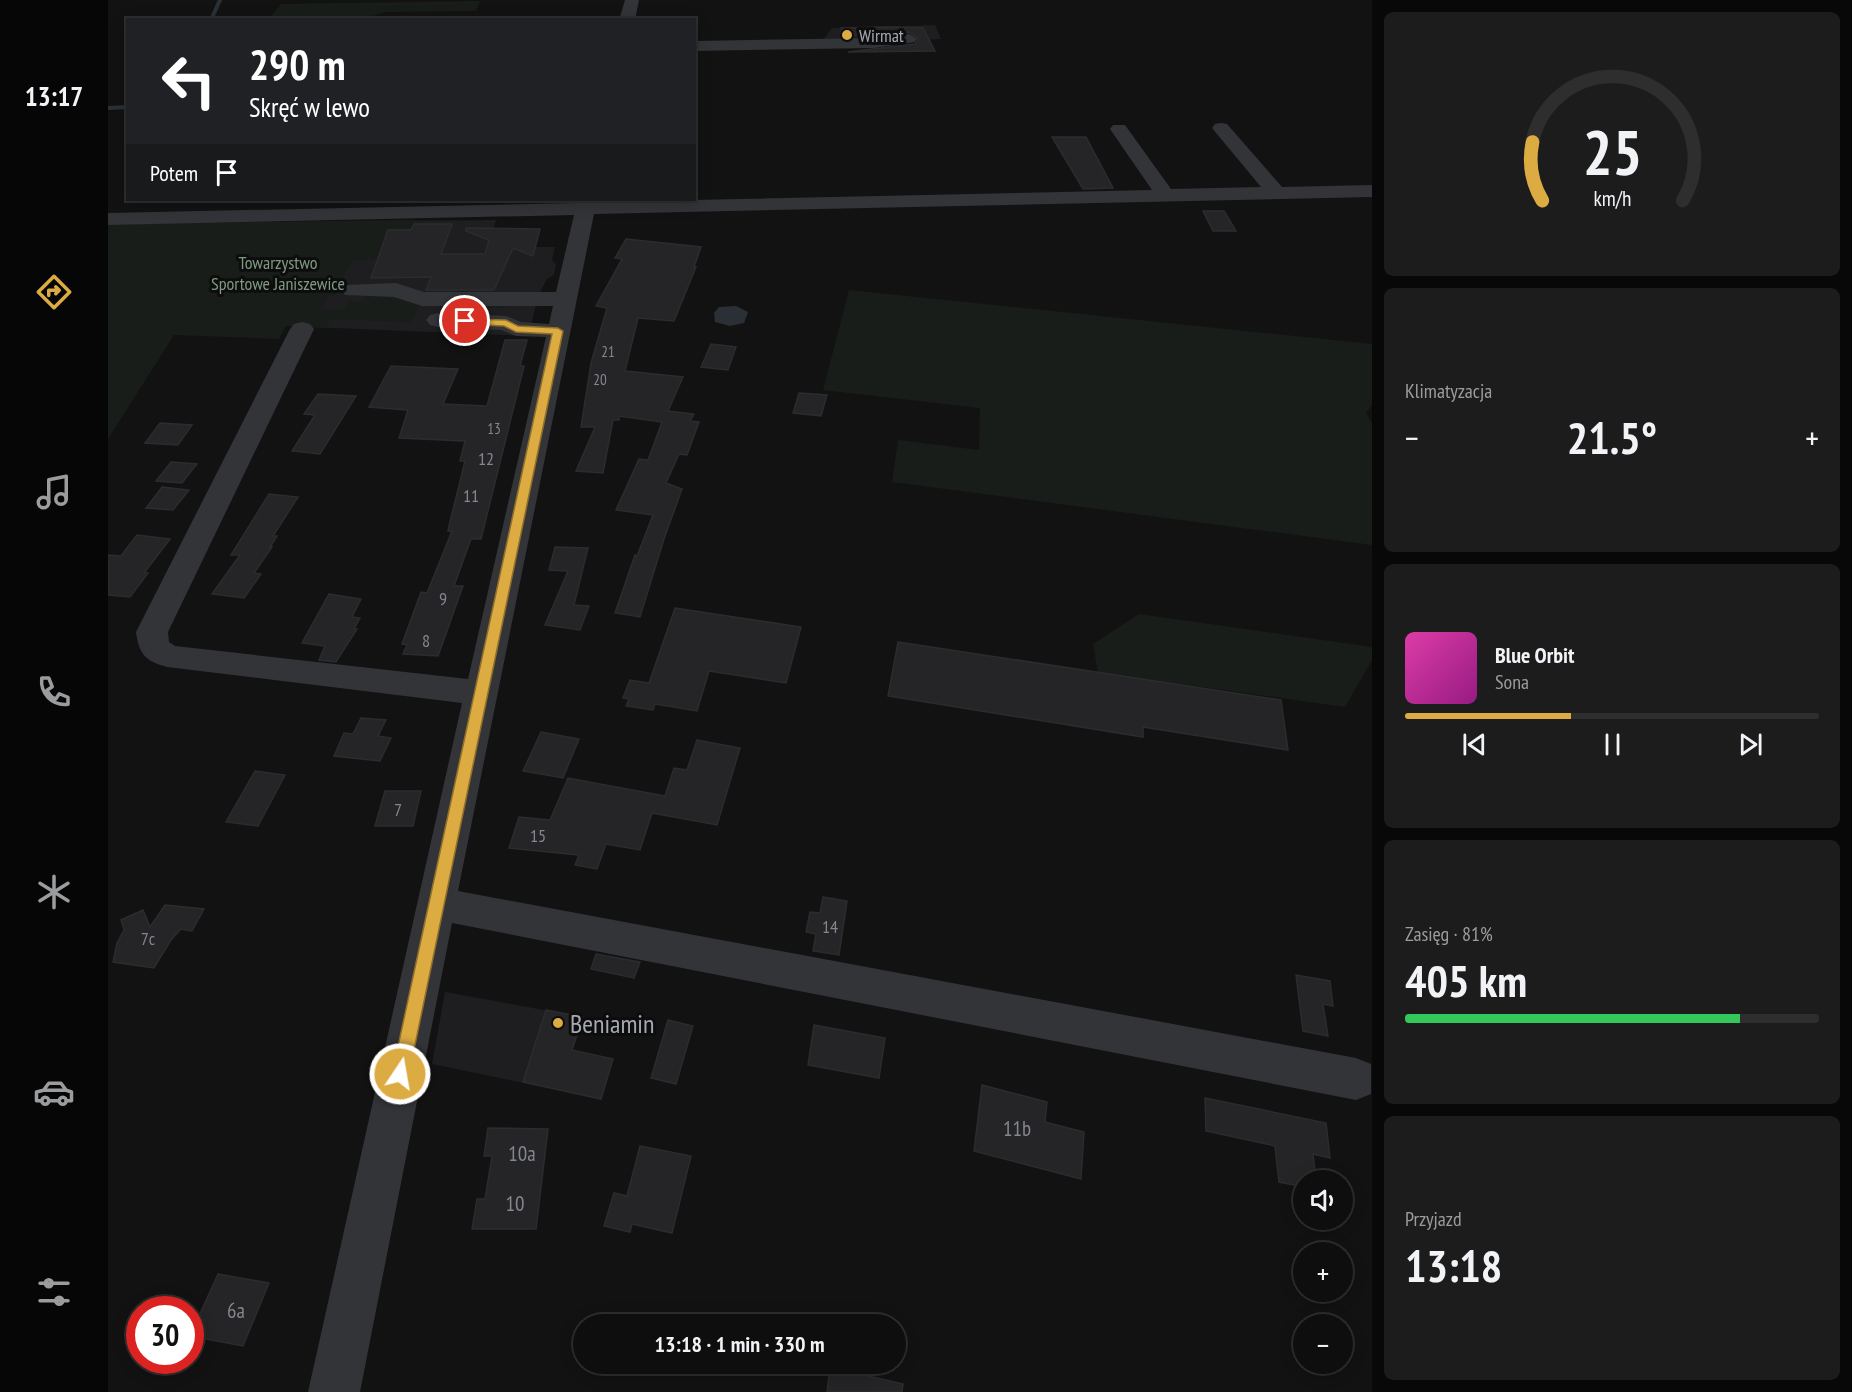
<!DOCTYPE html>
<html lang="pl">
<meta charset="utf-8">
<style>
body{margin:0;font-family:"PT Sans Narrow",sans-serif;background:#1c1c1c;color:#f1f3f6;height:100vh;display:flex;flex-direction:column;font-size:22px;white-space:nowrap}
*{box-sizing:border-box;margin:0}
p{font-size:20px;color:#9b9c9e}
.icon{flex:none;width:33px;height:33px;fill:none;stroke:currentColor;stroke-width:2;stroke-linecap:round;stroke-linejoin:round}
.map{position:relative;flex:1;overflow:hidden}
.drawer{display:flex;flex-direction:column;gap:12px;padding:12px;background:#080808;width:480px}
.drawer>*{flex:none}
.hud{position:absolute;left:18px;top:18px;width:570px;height:183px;border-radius:0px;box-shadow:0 3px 15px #0003,0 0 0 2px #2e2e2e;background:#202124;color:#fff;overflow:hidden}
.fabs{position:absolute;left:1185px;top:1170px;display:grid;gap:12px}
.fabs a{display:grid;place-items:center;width:60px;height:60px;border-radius:50%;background:#0e0e0e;box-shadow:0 3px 15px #0003,0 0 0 2px #2e2e2e;font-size:30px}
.speed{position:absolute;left:18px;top:1296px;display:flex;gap:12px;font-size:30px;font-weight:700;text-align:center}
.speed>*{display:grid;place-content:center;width:78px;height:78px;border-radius:50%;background:#0e0e0e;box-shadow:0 3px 15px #0003,0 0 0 2px #2e2e2e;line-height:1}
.speed .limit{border:9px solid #d22;background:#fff;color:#111}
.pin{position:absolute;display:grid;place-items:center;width:51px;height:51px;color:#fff;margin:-26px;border:3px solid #fff;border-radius:50%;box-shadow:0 2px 6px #0007}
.me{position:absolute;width:66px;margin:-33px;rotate:12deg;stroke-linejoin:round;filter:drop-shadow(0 0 4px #0008)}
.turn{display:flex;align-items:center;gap:21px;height:126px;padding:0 24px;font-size:27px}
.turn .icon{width:78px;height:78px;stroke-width:2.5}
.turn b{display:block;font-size:42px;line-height:51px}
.then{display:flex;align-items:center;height:57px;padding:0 24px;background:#0003;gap:12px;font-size:22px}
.big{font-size:45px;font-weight:600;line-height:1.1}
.drawer .card{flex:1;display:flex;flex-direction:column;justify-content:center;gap:9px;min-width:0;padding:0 21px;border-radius:9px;background:#1c1c1c}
.drawer .dial{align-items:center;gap:0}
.dial svg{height:156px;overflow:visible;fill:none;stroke:#2e2e2e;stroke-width:7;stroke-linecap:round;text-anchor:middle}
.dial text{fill:#f1f3f6;stroke:none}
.song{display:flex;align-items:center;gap:18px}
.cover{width:72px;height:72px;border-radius:9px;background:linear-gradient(135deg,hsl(320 70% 55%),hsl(310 70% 35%))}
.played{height:6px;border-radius:3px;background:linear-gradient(90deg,#dcab41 40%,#2e2e2e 40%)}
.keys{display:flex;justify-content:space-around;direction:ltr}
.heat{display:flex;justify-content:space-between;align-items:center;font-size:33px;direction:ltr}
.charge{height:9px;border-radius:4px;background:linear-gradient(90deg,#34c759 81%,#2e2e2e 0)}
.trip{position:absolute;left:465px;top:1314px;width:333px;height:60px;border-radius:30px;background:#0e0e0e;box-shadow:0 3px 15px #0003,0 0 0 2px #2e2e2e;font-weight:600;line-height:60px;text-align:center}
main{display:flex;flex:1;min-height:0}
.tab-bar{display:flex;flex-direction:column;width:108px;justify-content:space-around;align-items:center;background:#060606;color:#9b9c9e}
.tab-bar .icon{width:42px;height:42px}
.tab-bar .current{color:#dcab41}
.tab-bar b{font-size:27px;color:#f1f3f6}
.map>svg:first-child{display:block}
</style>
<main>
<nav class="tab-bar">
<b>13:17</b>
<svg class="icon current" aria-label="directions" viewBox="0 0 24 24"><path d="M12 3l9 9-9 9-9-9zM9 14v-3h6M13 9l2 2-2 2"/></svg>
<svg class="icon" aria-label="music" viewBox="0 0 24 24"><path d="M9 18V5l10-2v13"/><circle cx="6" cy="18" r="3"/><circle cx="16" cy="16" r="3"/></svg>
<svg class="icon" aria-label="phone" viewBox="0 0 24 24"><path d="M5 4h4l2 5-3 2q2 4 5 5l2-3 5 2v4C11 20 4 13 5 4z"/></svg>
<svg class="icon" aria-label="climate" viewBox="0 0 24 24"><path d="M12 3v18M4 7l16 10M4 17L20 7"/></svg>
<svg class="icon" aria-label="car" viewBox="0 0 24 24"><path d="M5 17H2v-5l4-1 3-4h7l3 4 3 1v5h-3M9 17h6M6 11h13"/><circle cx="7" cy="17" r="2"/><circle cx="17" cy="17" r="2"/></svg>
<svg class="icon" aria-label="filters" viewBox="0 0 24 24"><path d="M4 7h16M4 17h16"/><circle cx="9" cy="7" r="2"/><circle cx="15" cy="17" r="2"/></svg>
</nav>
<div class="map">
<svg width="1264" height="1392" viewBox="0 0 1264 1392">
<rect width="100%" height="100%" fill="#121213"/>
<path fill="#1e1e20" d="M827 25 833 39 711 45 724 28Z
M388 220 379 247H447L444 260 448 264 446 275 439 279 431 294 420 336 201 327 252 221Z
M337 992 475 1017 460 1065 467 1066 472 1052 505 1059 493 1099 324 1064Z"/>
<path fill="#191d19" d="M372 1 368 11 277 12 253 20 161 19 173 4Z
M307 220 303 230H280L269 260H244L233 282 221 285 220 287 230 289 227 296H220L214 309 231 310 238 307 240 301H256L258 296 289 295 398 306 397 308 312 305 303 322 222 319 218 328 178 326 171 339 66 335 0 439V224Z
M741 290 1264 344V405L1258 413 1264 423V545L784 482 790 440 871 450 872 408 715 390Z
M1031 614 1264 647V660L1237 707 990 672 985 644Z"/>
<path fill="#2a3035" d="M628 306 640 312 636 323 622 326 607 322 606 313 611 307Z"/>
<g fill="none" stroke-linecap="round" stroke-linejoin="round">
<path stroke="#2a3035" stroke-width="4" d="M103 20 112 0
M0 108 20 107"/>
</g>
<path fill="#252527" stroke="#2c2c2f" stroke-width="1.5" d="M779 27 815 28 827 51 740 52 807 44 811 39 801 32 734 36 732 32H735L733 28Z
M944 137H978L1005 188 975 189Z
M1095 211H1116L1128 231H1105Z
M306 224H344L333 254H377L381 240 358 231V228L432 229 425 256 405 248 386 290H318L323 277 263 278 280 230H303Z
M518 239 593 247 586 267H588L566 321 530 318 517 371 575 377 560 411 586 414 582 421 591 422 579 455 571 454 558 483 574 489 556 539 532 617 507 613 527 555 529 556 545 515 508 510 531 459 540 460 554 422 511 416V420H505L495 473 468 471 487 427H473L483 363 499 308 488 306 514 259 507 258Z
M397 340H419L412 366H416L373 539H363L346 586H355L330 656 295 654 299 645 294 644 313 592 319 593 344 531H340L342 522 357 461H352L357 441 291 438 300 410 261 407 283 366 350 369 335 404 379 406Z
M603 344 628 347 620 370 593 367Z
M691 393 719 395 713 416 685 413Z
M210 394 248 396 212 454 184 451 207 415 196 414Z
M52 423 84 425 70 445 37 443Z
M63 462 89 464 74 483 48 481Z
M54 487 81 490 65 510 38 508Z
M161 494 190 497 165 536H169L162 547H164L146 573 153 574 136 598 104 594 132 555H123Z
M29 535 62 539 36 573H40L22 597 0 595V555L13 556Z
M447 547 480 548 466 605 481 606 472 630 437 625 460 571 441 570Z
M221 594 253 599 244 617 252 618 246 629H249L228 662 211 660 217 646 194 643Z
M567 608 693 627 678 683 601 671 589 711 547 704 545 710 518 706 521 699 515 698 522 680 541 683Z
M790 642 1173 700 1180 750 1035 727V737L780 696Z
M253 718 278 720 270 736 283 738 272 761 226 756 236 733 245 734Z
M433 732 471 739 455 778 415 771Z
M589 740 632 748 609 825 544 813 532 850 498 844 489 869 467 865 471 855 401 848 411 817 442 820 460 778 557 796 566 768 579 770Z
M147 771 177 775 150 826 118 822Z
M277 791H313L305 826H267Z
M715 897 739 901 731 955 705 951 708 934 698 932 702 912 712 913Z
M57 905 96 909 84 931 73 929 63 940 46 968 5 962 9 943 16 930 13 920 35 910 42 927Z
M488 954 532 962 526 978 483 969Z
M1188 975 1222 981 1225 1006 1215 1004 1220 1036 1195 1031Z
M438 1010 475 1017 464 1050 505 1059 493 1099 415 1082Z
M560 1020 585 1026 568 1084 543 1078Z
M706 1025 777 1038 771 1078 700 1065Z
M874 1085 939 1102 937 1122 976 1132 973 1179 866 1151Z
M1097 1098 1218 1123 1222 1158 1205 1154 1208 1180H1196V1187L1171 1182 1167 1146 1098 1131Z
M380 1128 440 1129 428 1229H364L369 1199H377L384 1156H376Z
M532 1146 583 1156 564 1233 524 1224 522 1232 496 1226 506 1193 519 1196Z
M110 1274 161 1283 135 1346 82 1336Z
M722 1367 795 1384 794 1392H719Z"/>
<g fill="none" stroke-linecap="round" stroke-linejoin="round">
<path fill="#333438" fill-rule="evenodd" d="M517 0H531L527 20H511Z
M801 34 809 39 807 42 766 48 586 51V41L766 38Z
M1113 123 1119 124 1174 187 1264 185V197L486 214 350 891 1248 1058 1263 1064V1094L1248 1100 344 923 252 1392H200L354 703 59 667C37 661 31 654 28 632L182 329 186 324 194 322 202 324 206 329 60 632 61 642 67 646 85 648 360 679 438 337 408 336 393 330 330 327 322 325 318 320 322 315 330 313 398 316 413 322 441 324 445 306H314L286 297 237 295 234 290 237 285 288 283 316 292H448L466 215 0 225V213L468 203 469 200H489V202L1044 190 1002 129 1005 125H1017L1063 189 1153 187 1104 128 1107 124Z"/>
</g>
<path fill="#dcab41" stroke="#8f6f2a" stroke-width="1.5" d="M354 319 398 320 410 326 450 328 455 331 301 1074 299 1080 292 1083 286 1080 284 1074 444 334 408 332 396 326 357 324 354 323Z"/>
<g fill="#dcab41" stroke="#0d0d0e" stroke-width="2">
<circle cx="739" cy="35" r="6"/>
<circle cx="450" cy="1023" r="6"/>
</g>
<g text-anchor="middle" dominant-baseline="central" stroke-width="6" stroke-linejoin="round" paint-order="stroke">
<g font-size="15" fill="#84878e">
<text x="500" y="351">21</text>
<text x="492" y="379">20</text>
<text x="386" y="428">13</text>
</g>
<g font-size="18" fill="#a5a9b2" stroke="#0d0d0e" text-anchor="start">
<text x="751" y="35">Wirmat</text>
</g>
<g font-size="18" fill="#7e9b80" stroke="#0d0d0e">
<text x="170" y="262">Towarzystwo<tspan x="170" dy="21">Sportowe Janiszewice</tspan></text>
</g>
<g font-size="18" fill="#84878e">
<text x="378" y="458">12</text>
<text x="363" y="495">11</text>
<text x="335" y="598">9</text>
<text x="318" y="640">8</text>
<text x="290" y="809">7</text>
<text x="430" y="835">15</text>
<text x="722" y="926">14</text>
<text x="40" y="938">7c</text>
</g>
<g font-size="21" fill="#84878e">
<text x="909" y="1128">11b</text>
<text x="414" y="1153">10a</text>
<text x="407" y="1203">10</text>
<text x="128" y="1310">6a</text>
</g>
<g font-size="26" fill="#a5a9b2" stroke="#0d0d0e" text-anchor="start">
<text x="462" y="1023">Beniamin</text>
</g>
</g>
</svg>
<div class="fabs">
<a><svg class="icon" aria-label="sound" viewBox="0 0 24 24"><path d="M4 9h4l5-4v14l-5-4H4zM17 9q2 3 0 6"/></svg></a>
<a>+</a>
<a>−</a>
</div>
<div class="speed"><div class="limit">30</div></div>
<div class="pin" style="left:357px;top:321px;background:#d93025"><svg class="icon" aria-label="arrive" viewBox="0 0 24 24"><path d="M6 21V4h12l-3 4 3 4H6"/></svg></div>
<svg class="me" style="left:292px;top:1074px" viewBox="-20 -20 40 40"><circle r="17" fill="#dcab41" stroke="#fff" stroke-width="3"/><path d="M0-11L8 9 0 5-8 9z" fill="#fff"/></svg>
<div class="trip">13:18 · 1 min · 330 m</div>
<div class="hud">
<div class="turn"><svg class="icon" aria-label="left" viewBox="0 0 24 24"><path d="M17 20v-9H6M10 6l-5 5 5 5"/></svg><div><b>290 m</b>Skręć w lewo</div></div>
<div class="then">Potem<svg class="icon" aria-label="arrive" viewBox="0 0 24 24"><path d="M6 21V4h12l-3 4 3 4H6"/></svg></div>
</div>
</div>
<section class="drawer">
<div class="card dial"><svg viewBox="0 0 100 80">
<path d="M14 69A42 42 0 1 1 86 69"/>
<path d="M14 69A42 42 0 0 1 9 39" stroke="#dcab41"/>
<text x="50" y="56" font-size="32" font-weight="700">25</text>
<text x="50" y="72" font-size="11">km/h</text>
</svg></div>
<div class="card"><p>Klimatyzacja</p>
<div class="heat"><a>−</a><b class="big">21.5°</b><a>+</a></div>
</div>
<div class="card">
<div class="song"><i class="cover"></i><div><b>Blue Orbit</b><p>Sona</p></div></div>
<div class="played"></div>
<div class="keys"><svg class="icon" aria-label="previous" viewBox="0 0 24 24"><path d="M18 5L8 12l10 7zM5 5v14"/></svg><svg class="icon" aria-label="pause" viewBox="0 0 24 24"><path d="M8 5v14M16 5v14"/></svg><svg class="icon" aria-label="next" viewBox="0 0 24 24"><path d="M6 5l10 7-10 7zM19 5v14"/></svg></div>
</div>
<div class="card"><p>Zasięg · 81%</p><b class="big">405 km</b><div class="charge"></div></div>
<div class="card"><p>Przyjazd</p><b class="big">13:18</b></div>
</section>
</main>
